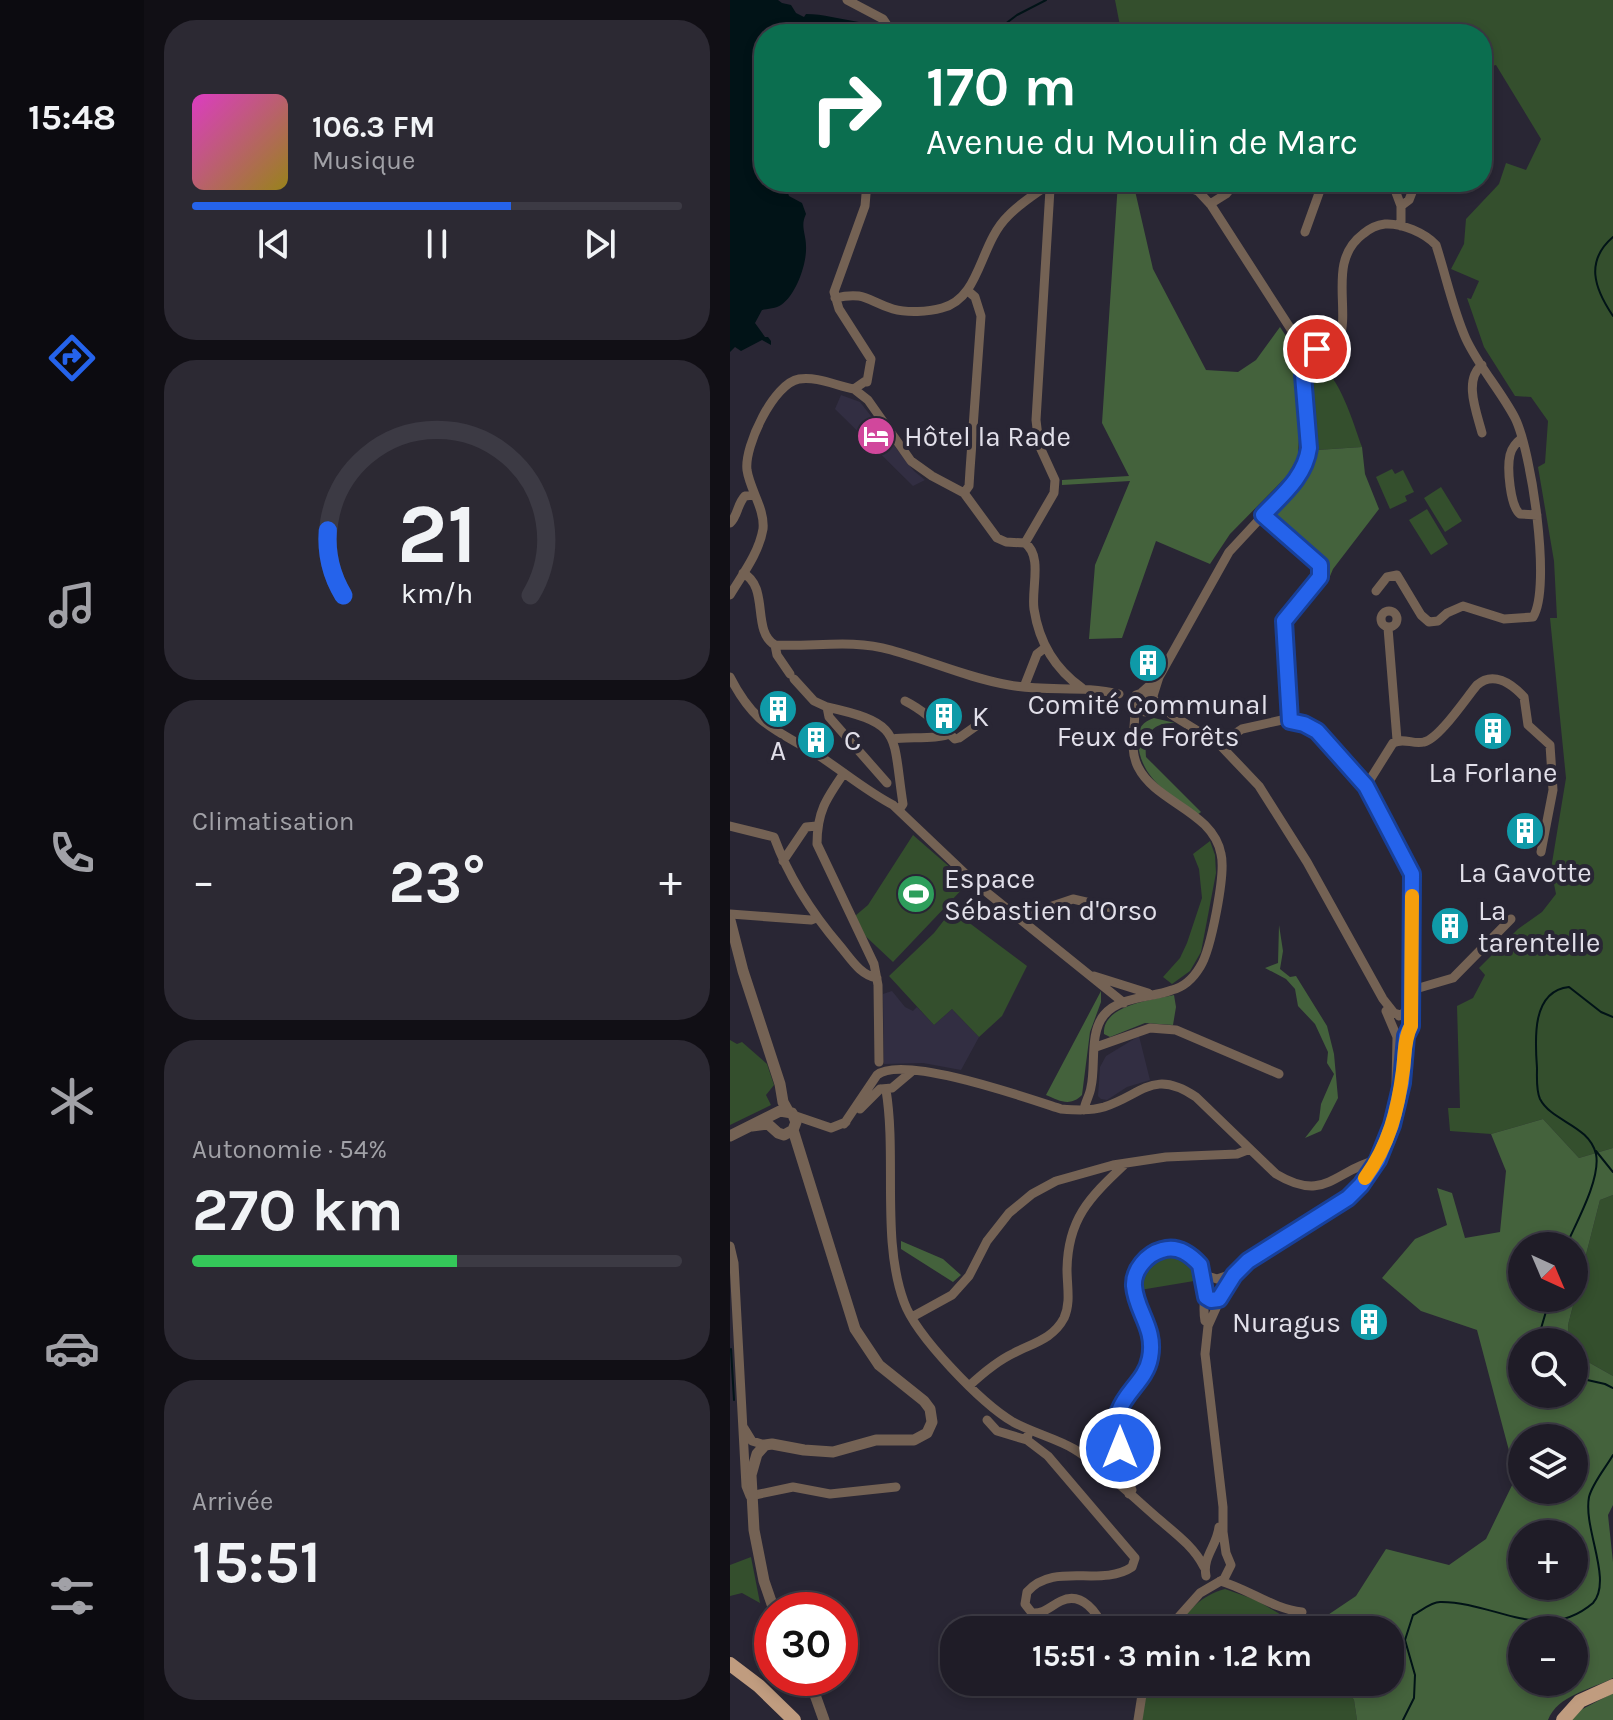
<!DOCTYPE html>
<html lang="fr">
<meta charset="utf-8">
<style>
body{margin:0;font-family:Karla,sans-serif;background:#2c2933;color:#f1f3f6;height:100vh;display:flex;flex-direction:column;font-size:30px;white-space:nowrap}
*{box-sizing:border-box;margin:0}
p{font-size:26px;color:#a1a1a7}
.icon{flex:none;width:44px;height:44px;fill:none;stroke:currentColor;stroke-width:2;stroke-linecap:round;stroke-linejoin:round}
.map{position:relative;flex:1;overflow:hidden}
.side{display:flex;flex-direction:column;gap:20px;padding:20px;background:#110f15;width:586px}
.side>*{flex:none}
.top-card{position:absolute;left:24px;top:24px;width:738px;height:168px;border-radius:32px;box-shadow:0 4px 12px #0003,0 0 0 2px #3c3a44;background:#0b6e4f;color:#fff;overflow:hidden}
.needle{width:52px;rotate:136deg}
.buttons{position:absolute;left:778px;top:1232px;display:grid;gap:16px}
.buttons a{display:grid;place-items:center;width:80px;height:80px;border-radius:50%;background:#1f1c27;box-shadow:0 4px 12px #0003,0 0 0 2px #3c3a44;font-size:40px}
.speed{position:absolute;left:24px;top:1592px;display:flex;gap:16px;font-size:40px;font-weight:700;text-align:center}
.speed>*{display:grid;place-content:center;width:104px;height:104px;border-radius:50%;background:#1f1c27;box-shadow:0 4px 12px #0003,0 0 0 2px #3c3a44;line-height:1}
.speed .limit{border:12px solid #d22;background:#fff;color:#111}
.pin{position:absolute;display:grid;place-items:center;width:68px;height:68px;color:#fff;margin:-34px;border:4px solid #fff;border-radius:50%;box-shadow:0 2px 8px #0007}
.me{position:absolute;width:88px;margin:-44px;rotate:0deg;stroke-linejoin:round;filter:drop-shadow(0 0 6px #0008)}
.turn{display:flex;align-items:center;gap:28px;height:168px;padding:0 40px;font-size:36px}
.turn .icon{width:104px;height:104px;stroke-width:2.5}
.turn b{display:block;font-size:56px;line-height:68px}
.big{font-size:60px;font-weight:700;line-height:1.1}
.side .card{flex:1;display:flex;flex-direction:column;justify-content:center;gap:12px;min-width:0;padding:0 28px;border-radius:32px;background:#2c2933}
.side .dial{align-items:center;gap:0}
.dial svg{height:208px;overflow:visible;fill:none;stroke:#3c3a44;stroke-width:7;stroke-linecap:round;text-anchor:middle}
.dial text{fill:#f1f3f6;stroke:none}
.song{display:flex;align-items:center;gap:24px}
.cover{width:96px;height:96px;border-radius:12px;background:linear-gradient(135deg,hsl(310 70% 55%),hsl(50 70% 35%))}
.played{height:8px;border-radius:4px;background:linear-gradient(90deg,#2563eb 65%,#3c3a44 65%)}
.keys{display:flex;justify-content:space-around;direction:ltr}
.heat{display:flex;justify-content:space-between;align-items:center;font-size:44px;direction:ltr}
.charge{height:12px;border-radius:6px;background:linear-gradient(90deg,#34c759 54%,#3c3a44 0)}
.trip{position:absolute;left:210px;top:1616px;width:464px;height:80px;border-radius:32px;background:#1f1c27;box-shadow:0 4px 12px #0003,0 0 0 2px #3c3a44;font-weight:700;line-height:80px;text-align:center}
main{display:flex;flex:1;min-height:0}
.menu{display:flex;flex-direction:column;width:144px;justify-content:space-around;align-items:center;background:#0c0b10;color:#a1a1a7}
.menu .icon{width:56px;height:56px}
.menu .on{color:#2563eb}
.menu b{font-size:36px;color:#f1f3f6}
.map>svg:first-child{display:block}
</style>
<main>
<nav class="menu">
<b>15:48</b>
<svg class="icon on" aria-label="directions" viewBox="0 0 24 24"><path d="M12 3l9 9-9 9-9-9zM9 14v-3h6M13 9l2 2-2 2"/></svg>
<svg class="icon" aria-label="music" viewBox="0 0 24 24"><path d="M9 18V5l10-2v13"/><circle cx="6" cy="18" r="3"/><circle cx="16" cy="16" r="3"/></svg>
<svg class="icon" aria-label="phone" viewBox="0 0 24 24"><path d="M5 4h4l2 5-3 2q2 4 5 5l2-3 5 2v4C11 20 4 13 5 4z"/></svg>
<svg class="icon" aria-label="climate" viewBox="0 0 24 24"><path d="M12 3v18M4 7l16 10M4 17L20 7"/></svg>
<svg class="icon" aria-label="car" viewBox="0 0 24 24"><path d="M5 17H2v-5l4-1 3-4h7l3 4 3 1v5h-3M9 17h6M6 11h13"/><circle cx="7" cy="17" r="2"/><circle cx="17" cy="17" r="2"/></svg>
<svg class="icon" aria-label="filters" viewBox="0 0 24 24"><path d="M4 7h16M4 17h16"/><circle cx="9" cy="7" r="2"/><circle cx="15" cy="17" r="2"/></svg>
</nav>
<section class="side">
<div class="card">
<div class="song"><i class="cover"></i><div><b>106.3 FM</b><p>Musique</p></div></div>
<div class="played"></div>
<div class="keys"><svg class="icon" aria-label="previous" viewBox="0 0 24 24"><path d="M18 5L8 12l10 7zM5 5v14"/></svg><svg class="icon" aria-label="pause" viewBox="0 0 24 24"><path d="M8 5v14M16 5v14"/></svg><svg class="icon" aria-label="next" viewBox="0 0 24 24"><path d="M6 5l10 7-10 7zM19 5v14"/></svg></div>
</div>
<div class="card dial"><svg viewBox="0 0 100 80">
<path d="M14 69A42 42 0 1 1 86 69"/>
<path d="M14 69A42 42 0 0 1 8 44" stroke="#2563eb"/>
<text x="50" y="56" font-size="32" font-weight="700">21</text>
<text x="50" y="72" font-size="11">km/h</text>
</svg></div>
<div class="card"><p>Climatisation</p>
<div class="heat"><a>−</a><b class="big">23°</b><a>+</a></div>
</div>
<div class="card"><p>Autonomie · 54%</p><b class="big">270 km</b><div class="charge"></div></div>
<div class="card"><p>Arrivée</p><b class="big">15:51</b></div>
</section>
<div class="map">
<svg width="883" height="1720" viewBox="0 0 883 1720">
<rect width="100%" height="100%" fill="#292634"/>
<path fill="#322e42" d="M111 395 130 402 184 471 195 480 183 486 105 409Z
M162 991 175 1007 183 1011 187 1007 204 1025 222 1009 249 1037 231 1070 193 1063 154 1064 153 994Z
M409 1036 420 1080 397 1087 377 1100 371 1099 368 1096 370 1067 376 1056Z"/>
<path fill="#344f2d" d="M385 0H883V1148L849 1158 813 1119 761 1134 720 1131 718 1108H730L727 1006 743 998 755 975 749 968 788 929 812 912 826 894 821 869 836 778 820 618H827L824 561 808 467 815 463 818 421 801 397 785 396 754 347 737 298 741 299 749 281 721 269 734 244 736 219 769 184 776 163 796 170 811 139 766 65 752 69V34H386L391 31Z
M588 366C609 372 624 426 632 447L587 450 582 376Z
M662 469 665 474 673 470 684 492 675 496 677 501 660 509 646 477Z
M711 487 732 521 715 532 694 498Z
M697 509 718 544 701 555 679 520Z
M183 835 238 883 163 962 130 931 125 916 138 905Z
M480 841 485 855 486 873 471 952 460 971 442 984 433 977 450 958 457 943 472 898 469 869 463 854Z
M222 910 297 966 272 1016 249 1037 222 1009 204 1025 159 976 204 933Z
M0 1040 7 1044 12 1042 37 1064 44 1085 36 1095 41 1105 0 1125Z
M883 1195V1376L844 1354V1342H839L838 1325 870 1200Z
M437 1254C454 1255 463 1266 470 1280L410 1290C410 1272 421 1261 437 1254Z
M21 1557 30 1603 12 1593 0 1596V1565Z
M495 1589 526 1600 577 1630H442C458 1612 471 1595 495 1589Z
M417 1682H612L624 1700 627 1720H412Z"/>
<path fill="#44623c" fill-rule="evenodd" d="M388 182H403L423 269 476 370 508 372 526 360 550 327 560 342 562 356 569 437 568 457 557 476 500 534 480 564 426 541 392 638 359 639 365 565 400 481 332 485V480L399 476 372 423Z
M632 447 635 474 649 509 603 569 598 581 594 578 596 571 591 562 542 518 579 476 587 450Z
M424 718 445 723C421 722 414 736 416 757L471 812 467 815C441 795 410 779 408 742 407 729 412 722 424 718Z
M549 925 553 951 550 969 560 977 566 976 597 1026 604 1054 608 1098 591 1131 575 1138 589 1120 591 1104 604 1074 597 1063 598 1052 585 1024 568 1006 565 989 556 979 535 968 548 963Z
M371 991V1002L360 1032 352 1095C340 1107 330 1101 316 1095Z
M444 995 446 1007 443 1025 415 1023 380 1037 374 1034C372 1005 422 1000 444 995Z
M813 1119 849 1158 883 1148V1195L870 1200 838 1325 839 1342H792V1394H844V1354L883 1376V1505L878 1515 883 1562V1678C860 1690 828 1695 818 1720H627L624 1700 612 1682H660V1630L577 1629 626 1596 656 1549 719 1565 756 1539 786 1477 747 1330 691 1311 652 1278 685 1239 717 1225 707 1188 722 1193 735 1238 770 1232 776 1171 761 1134ZM792 1246H844V1298H792ZM792 1438H844V1490H792ZM792 1534H844V1586H792ZM792 1630H844V1682H792Z
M171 1241 213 1259 231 1275 223 1282 171 1249Z
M883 1693V1720H841L843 1714Z"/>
<path fill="#011317" d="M0 0H48L52 3 61 5 66 13 74 17 76 14C93 14 110 19 129 22L132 34H34V182H54L59 196 72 203 76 214C70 226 76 234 76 246 77 264 66 295 51 305 47 308 37 309 32 310L25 323 35 337H38L41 341V345L32 340 11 351 5 347 0 352Z"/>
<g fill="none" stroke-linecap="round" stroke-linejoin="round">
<path stroke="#011317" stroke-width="2" d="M262 34 287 15 316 0
M883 237C855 261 864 288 883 316
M866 1151 883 1172
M836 1246C846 1223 871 1179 866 1154 859 1125 822 1122 810 1099 806 1090 807 1078 807 1068 805 1041 801 991 839 987L871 1012 883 1017
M807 1342 820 1298
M1 1349 4 1400
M844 1377 875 1384 883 1388
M673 1720 684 1698 685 1675 675 1640 683 1615C691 1611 701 1602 710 1602 764 1601 814 1645 863 1603 883 1580 853 1529 859 1497 862 1484 876 1467 883 1455"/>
<path stroke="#746254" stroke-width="9" d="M117 0 153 19 163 34
M752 154H754
M443 182 468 191 481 205 564 334 573 375 591 354 584 347 576 349 569 355
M662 182 671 206V226
M480 204 496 194 506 182
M671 206 679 200 686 182
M575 232 593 182
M105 298C136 291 137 301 163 309 177 313 198 312 212 308 251 298 249 244 278 216 290 203 307 193 322 182
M590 356C597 352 607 349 609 341 621 308 597 261 633 234 640 228 646 225 655 224 672 223 695 233 706 245 716 276 723 310 736 339 749 367 771 391 785 418 801 450 822 587 803 617L774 619 733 606 717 613 708 621 699 622 691 615 667 575 657 577 646 591
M752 365C733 380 747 413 752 433
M137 382 141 359 109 309 104 292 135 206 137 182
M124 389 138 400 181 461 202 476 234 493 267 538 276 542 295 543
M792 438C786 443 782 447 780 455 777 468 780 506 790 514L807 515
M234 493 239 486 240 470 251 316 245 297 238 291
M533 515 590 565V577L554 621 560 721
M0 523C8 516 7 504 15 496L24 495
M295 543 324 493 325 480 309 445 306 420 320 189 318 185
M295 543C313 556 301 589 304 609 309 642 325 669 352 688
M13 573C40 587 21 631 45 645 85 647 122 639 161 650 201 661 238 678 279 685 315 692 353 685 389 694
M0 595C12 575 29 553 33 529 35 509 20 490 17 470 14 446 44 383 69 379 87 376 107 386 124 389L137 380
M651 619a8 8 0 1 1 16 0a8 8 0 1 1-16 0Z
M658 628 667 740
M45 645 47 655 60 674
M0 677C26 728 47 729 91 757 115 773 138 792 163 805L244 882 394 1003
M429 677 499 552 565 481C587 451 576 409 573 375
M64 679 84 701 97 707 99 717 157 783
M294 687 307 654 316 647
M412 692 429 677 423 696
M175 701C193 710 209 725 225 739L229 738 246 726
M97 707C174 724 162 734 173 804L169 810
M405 707 410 711 416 712 423 706 424 699
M163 739C176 737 211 739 219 734
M489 744 512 729 552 720 574 724 587 731 636 786 682 874 681 997
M114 773C96 799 87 812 87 844L144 964 148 985 149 1062
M636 786 663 743C674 737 683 745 694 742 709 739 736 698 747 685 763 671 781 683 794 697L798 725 820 745 823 790 811 852
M0 826 44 837C59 878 81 912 110 946 121 959 130 975 147 978
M53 861 76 827 87 826
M0 914 81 920 86 918
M287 918 343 899 382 908
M364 976 418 993
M682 990 723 978 781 919
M656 1011 667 1037 666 1085
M669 1016 675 1012 681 997 680 1023
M366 1047 420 1028 446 1030 549 1074
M151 1089 162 1088 181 1072
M156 1090C167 1157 151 1240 174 1302 186 1336 251 1403 283 1422 303 1433 325 1438 344 1449 368 1463 402 1496 424 1515 442 1531 463 1545 474 1567
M130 1109 150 1089
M354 1110C355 1102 360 1095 361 1087 366 1066 359 1033 374 1015 390 996 421 998 442 990 454 987 464 977 470 967 481 950 496 873 491 854 483 811 426 803 408 767 397 745 408 723 404 701L406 695 415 692 442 715 489 744 529 786 577 862 653 999 664 1013 677 1017 681 1026C674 1040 675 1058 673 1075 666 1119 653 1167 618 1198L518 1261 496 1286 478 1326 475 1354 493 1507V1532L496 1553 501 1565 494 1579 470 1593 437 1630
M63 1115 101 1128 116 1122
M114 1124 147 1075C172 1054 297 1098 331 1109 345 1110 360 1111 374 1107 412 1095 423 1068 466 1097L546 1174C596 1204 605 1169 648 1160
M0 1246 4 1263 16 1486 20 1496 63 1487 100 1494 166 1487
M474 1275 487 1279 499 1275
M182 1317 222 1295 239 1276 257 1241 279 1213 302 1194 326 1181 383 1165 436 1157 507 1154 520 1149
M239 1386C253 1373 267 1361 284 1353 303 1343 323 1339 334 1318 341 1303 337 1286 337 1269 338 1219 359 1198 394 1165
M257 1420 267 1431 297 1440
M14 1428 22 1441 35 1445
M299 1430 297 1440 318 1456 405 1558 402 1567C371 1588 324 1561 297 1592L295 1604 302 1613C315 1614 320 1606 331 1601 352 1591 368 1613 374 1630
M399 1494 402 1490C391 1461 378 1424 397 1396 406 1381 418 1373 420 1354 424 1328 404 1306 405 1283 406 1249 454 1236 471 1267 480 1283 471 1303 475 1321
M476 1576C472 1557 487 1546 489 1527
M490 1581C519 1589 543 1609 572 1612
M408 1720 414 1682"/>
<path stroke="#746254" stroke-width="11" d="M0 920 13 971 50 1084 53 1102 58 1111
M0 1136 50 1111 62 1113 66 1122 63 1130 54 1135 48 1133 38 1124 22 1126
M44 1610 34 1581 24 1530 21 1475 27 1454 35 1445 42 1444 74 1450 103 1452 146 1440H184L197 1433 202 1422 200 1409 194 1401 149 1365 125 1329 63 1130
M79 1678 94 1720"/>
<path stroke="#c09c7f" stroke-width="14" d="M0 1664 29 1686 64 1720
M833 1720 850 1701 883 1686"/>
</g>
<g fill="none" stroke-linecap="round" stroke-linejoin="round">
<defs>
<path id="route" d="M390 1448C388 1436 385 1423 389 1411 396 1391 416 1380 420 1358 426 1328 406 1312 404 1286 403 1270 417 1254 432 1250 448 1245 460 1254 470 1265L476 1297 481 1300 489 1299 504 1275 518 1261 618 1198 631 1185 648 1160 662 1125 672 1083 676 1036 681 1026 682 874 636 786 587 731 574 724 560 721 554 621 590 577V565L533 515C552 495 575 477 579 448L573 375 579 366 590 356 587 349"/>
</defs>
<use href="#route" stroke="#184099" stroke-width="20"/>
<use href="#route" stroke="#2563eb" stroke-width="14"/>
<path stroke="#f59e0b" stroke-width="14" d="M635 1178C659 1145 668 1110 673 1070 675 1055 674 1039 681 1026L682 896"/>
</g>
<defs>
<symbol id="hotel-disc" viewBox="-11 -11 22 22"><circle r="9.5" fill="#d1479c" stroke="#292634"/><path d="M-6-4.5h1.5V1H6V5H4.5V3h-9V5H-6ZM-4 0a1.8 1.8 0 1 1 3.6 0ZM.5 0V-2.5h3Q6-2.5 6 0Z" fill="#fff"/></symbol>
<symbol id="building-disc" viewBox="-11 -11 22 22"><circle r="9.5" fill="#0f9aa8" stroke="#292634"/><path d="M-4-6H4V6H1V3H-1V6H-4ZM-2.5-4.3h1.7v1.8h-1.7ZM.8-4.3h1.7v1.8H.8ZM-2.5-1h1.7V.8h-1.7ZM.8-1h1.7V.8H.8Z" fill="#fff"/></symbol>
<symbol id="stadium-disc" viewBox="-11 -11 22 22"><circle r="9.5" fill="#2e9e5b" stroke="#292634"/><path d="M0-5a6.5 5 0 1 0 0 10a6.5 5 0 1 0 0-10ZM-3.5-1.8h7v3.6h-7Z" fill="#fff"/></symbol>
</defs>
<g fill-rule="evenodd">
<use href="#hotel-disc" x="124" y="414" width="44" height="44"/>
<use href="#building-disc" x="396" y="641" width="44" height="44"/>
<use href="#building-disc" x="26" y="687" width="44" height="44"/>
<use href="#building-disc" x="192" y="694" width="44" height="44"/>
<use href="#building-disc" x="741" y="709" width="44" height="44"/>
<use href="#building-disc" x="64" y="718" width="44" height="44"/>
<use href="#building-disc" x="773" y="809" width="44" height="44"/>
<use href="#stadium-disc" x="164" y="872" width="44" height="44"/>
<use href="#building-disc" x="698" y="904" width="44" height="44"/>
<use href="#building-disc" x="617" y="1300" width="44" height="44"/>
</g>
<g text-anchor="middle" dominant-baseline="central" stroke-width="8" stroke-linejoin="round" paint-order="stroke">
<g font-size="28" fill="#e1dfe9" stroke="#292634" text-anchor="start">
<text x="174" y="436">Hôtel la Rade</text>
<text x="418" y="704" text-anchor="middle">Comité Communal<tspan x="418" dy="32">Feux de Forêts</tspan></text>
<text x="242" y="716">K</text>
<text x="114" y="740">C</text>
<text x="48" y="750" text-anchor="middle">A</text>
<text x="763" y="772" text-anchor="middle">La Forlane</text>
<text x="795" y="872" text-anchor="middle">La Gavotte</text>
<text x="214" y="878">Espace<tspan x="214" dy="32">Sébastien d'Orso</tspan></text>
<text x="748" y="910">La<tspan x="748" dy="32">tarentelle</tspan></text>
<text x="611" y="1322" text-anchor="end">Nuragus</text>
</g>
</g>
</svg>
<div class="buttons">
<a><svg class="needle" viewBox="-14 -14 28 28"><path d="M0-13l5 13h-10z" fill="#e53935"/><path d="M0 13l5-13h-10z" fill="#a1a1a7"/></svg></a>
<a><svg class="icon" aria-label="search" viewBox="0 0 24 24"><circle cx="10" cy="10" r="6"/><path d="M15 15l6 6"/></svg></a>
<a><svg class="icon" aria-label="layers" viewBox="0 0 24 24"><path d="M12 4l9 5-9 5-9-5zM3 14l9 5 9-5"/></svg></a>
<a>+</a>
<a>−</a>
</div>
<div class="speed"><div class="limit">30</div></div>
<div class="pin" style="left:587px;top:349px;background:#d93025"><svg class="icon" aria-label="arrive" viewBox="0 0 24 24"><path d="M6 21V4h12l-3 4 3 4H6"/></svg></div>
<svg class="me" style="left:390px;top:1448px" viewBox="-20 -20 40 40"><circle r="17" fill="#2563eb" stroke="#fff" stroke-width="3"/><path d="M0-11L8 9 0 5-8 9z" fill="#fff"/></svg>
<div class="trip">15:51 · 3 min · 1.2 km</div>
<div class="top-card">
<div class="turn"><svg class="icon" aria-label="right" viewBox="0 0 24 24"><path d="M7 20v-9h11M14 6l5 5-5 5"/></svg><div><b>170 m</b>Avenue du Moulin de Marc</div></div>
</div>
</div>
</main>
